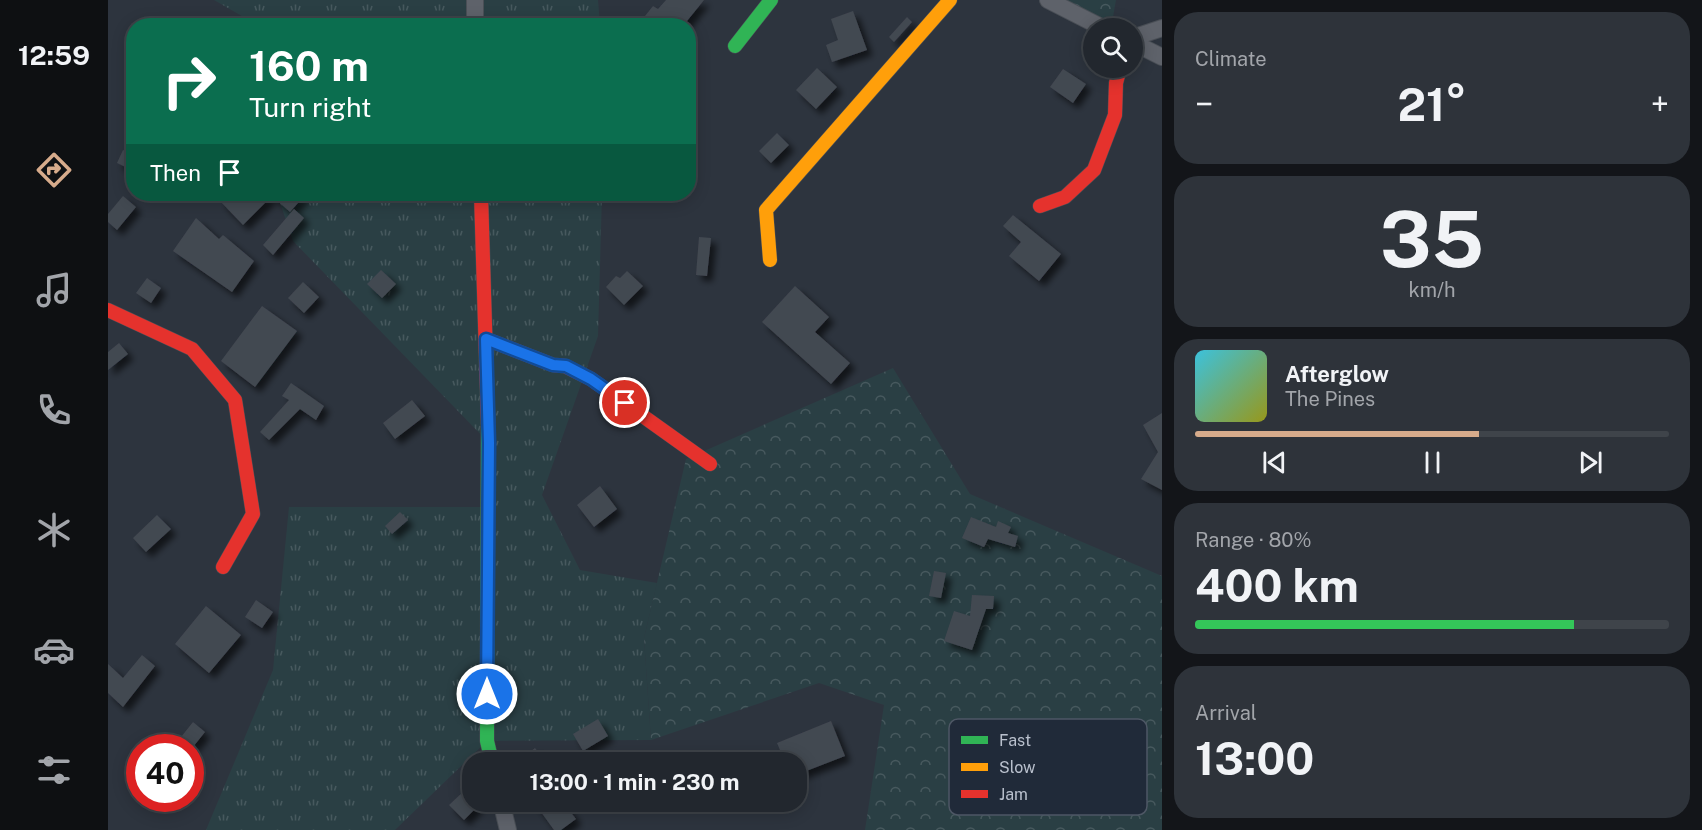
<!DOCTYPE html>
<meta charset="utf-8">
<style>
body{margin:0;font-family:"Public Sans",sans-serif;background:#2e333a;color:#f1f3f6;height:100vh;display:flex;flex-direction:column;font-size:22px;white-space:nowrap}
*{box-sizing:border-box;margin:0}
p{font-size:20px;color:#a2a5aa}
.icon{flex:none;width:33px;height:33px;fill:none;stroke:currentColor;stroke-width:2;stroke-linecap:round;stroke-linejoin:round}
.map{position:relative;flex:1;overflow:hidden}
.panel{display:flex;flex-direction:column;gap:12px;padding:12px;background:#131519;width:540px}
.panel>*{flex:none}
.banner{position:absolute;left:18px;top:18px;width:570px;height:183px;border-radius:24px;box-shadow:0 3px 15px #0003,0 0 0 2px #3f444a;background:#0b6e4f;color:#fff;overflow:hidden}
.fabs{position:absolute;left:975px;top:18px;display:grid;gap:12px}
.fabs a{display:grid;place-items:center;width:60px;height:60px;border-radius:50%;background:#22272e;box-shadow:0 3px 15px #0003,0 0 0 2px #3f444a;font-size:30px}
.speed{position:absolute;left:18px;top:734px;display:flex;gap:12px;font-size:30px;font-weight:700;text-align:center}
.speed>*{display:grid;place-content:center;width:78px;height:78px;border-radius:50%;background:#22272e;box-shadow:0 3px 15px #0003,0 0 0 2px #3f444a;line-height:1}
.speed .limit{border:9px solid #d22;background:#fff;color:#111}
.pin{position:absolute;display:grid;place-items:center;width:51px;height:51px;color:#fff;margin:-26px;border:3px solid #fff;border-radius:50%;box-shadow:0 2px 6px #0007}
.me{position:absolute;width:66px;margin:-33px;rotate:0deg;stroke-linejoin:round;filter:drop-shadow(0 0 4px #0008)}
.turn{display:flex;align-items:center;gap:21px;height:126px;padding:0 24px;font-size:27px}
.turn .icon{width:78px;height:78px;stroke-width:2.5}
.turn b{display:block;font-size:42px;line-height:51px}
.then{display:flex;align-items:center;height:57px;padding:0 24px;background:#0003;gap:12px;font-size:22px}
.big{font-size:45px;font-weight:700;line-height:1.1}
.panel .card{flex:1;display:flex;flex-direction:column;justify-content:center;gap:9px;min-width:0;padding:0 21px;border-radius:24px;background:#2e333a}
.panel .dial{align-items:center;gap:0}
.dial b{font-size:78px;line-height:1}
.song{display:flex;align-items:center;gap:18px}
.cover{width:72px;height:72px;border-radius:9px;background:linear-gradient(135deg,hsl(190 70% 55%),hsl(60 70% 35%))}
.played{height:6px;border-radius:3px;background:linear-gradient(90deg,#d6ab8b 60%,#3f444a 60%)}
.keys{display:flex;justify-content:space-around;direction:ltr}
.heat{display:flex;justify-content:space-between;align-items:center;font-size:33px;direction:ltr}
.charge{height:9px;border-radius:4px;background:linear-gradient(90deg,#34c759 80%,#3f444a 0)}
.trip{position:absolute;left:354px;top:752px;width:345px;height:60px;border-radius:24px;background:#22272e;box-shadow:0 3px 15px #0003,0 0 0 2px #3f444a;font-weight:700;line-height:60px;text-align:center}
main{display:flex;flex:1;min-height:0}
.tab-bar{display:flex;flex-direction:column;width:108px;justify-content:space-around;align-items:center;background:#0e1012;color:#a2a5aa}
.tab-bar .icon{width:42px;height:42px}
.tab-bar .current{color:#d6ab8b}
.tab-bar b{font-size:27px;color:#f1f3f6}
.map>svg:first-child{display:block}
</style>
<main>
<nav class="tab-bar">
<b>12:59</b>
<svg class="icon current" aria-label="directions" viewBox="0 0 24 24"><path d="M12 3l9 9-9 9-9-9zM9 14v-3h6M13 9l2 2-2 2"/></svg>
<svg class="icon" aria-label="music" viewBox="0 0 24 24"><path d="M9 18V5l10-2v13"/><circle cx="6" cy="18" r="3"/><circle cx="16" cy="16" r="3"/></svg>
<svg class="icon" aria-label="phone" viewBox="0 0 24 24"><path d="M5 4h4l2 5-3 2q2 4 5 5l2-3 5 2v4C11 20 4 13 5 4z"/></svg>
<svg class="icon" aria-label="climate" viewBox="0 0 24 24"><path d="M12 3v18M4 7l16 10M4 17L20 7"/></svg>
<svg class="icon" aria-label="car" viewBox="0 0 24 24"><path d="M5 17H2v-5l4-1 3-4h7l3 4 3 1v5h-3M9 17h6M6 11h13"/><circle cx="7" cy="17" r="2"/><circle cx="17" cy="17" r="2"/></svg>
<svg class="icon" aria-label="filters" viewBox="0 0 24 24"><path d="M4 7h16M4 17h16"/><circle cx="9" cy="7" r="2"/><circle cx="15" cy="17" r="2"/></svg>
</nav>
<div class="map">
<svg width="1054" height="830" viewBox="0 0 1054 830">
<defs>
<pattern id="grass-tufts" width="24" height="20" patternUnits="userSpaceOnUse" patternTransform="scale(1.5)"><rect width="24" height="20" fill="#2a3f44"/><path d="M3 7l-1-3M5 7V3M7 7l1-3M15 17l-1-3M17 17v-4M19 17l1-3" fill="none" stroke="#47595e"/></pattern>
<pattern id="forest-crowns" width="20" height="18" patternUnits="userSpaceOnUse" patternTransform="scale(1.5)"><rect width="20" height="18" fill="#2a3f44"/><path d="M2 6a3 3 0 1 1 6 0M12 15a3 3 0 1 1 6 0" fill="none" stroke="#47595e"/></pattern>
<filter id="shadow"><feDropShadow dx="5.5" dy="5.5" stdDeviation="3" flood-color="#0009"/></filter>
</defs>
<rect width="100%" height="100%" fill="#2d343e"/>
<path fill="url(#grass-tufts)" d="M106 0H490L492 25H146V23Z
M169 194H494L490 336 434 495 472 570 549 583 536 638 543 740 379 741 287 830H98L165 670 181 507H380L381 443 185 241Z"/>
<path fill="url(#forest-crowns)" d="M940 0H1008L1003 28Z
M785 368 862 494 1054 576V830H757L776 705 711 683 543 740 536 638 578 459Z"/>
<path fill="#434851" filter="url(#shadow)" d="M558 0H596L575 26H529L545 6 550 9Z
M745 11 759 50 724 62 718 45 730 40 723 19Z
M799 17 804 22 786 42 781 37Z
M709 68 729 87 708 109 688 90Z
M955 69 978 84 965 103 942 87Z
M669 133 681 145 663 163 651 151Z
M15 150 26 155V171L9 163Z
M120 194H198L182 212 164 196 135 225 112 201Z
M15 196 28 207 9 230 0 222V214Z
M186 209 196 218 165 255 155 245Z
M905 215 953 254 931 281 901 256 913 242 895 226Z
M88 218 111 239 115 235 146 261 124 292 65 251Z
M591 237 603 238 599 276 588 275Z
M273 270 288 284 274 298 259 284Z
M519 271 535 286 516 305 498 287 508 276 512 278Z
M39 278 53 288 43 303 28 293Z
M195 282 211 297 196 313 180 298Z
M687 286 721 317 707 332 742 363 723 384 654 322Z
M154 306 189 331 147 387 113 361Z
M11 343 20 354 0 370V352Z
M183 383 216 406 208 420 192 409 161 440 152 432 181 400 174 396Z
M304 400 317 416 287 439 275 423Z
M1054 413V490L1033 479 1050 452 1035 425Z
M492 486 509 509 486 527 469 505Z
M292 512 300 520 284 534 277 526Z
M49 515 63 529 38 552 25 538Z
M863 517 888 527 890 521 903 527 900 533 910 536 907 547 880 539 876 547 854 538Z
M826 571 838 573 833 598 821 596Z
M864 595 886 596 885 609H878L864 650 836 641 846 611 862 616Z
M148 600 165 612 154 628 137 617Z
M98 606 133 635 101 673 67 644Z
M34 655 47 666 15 707 0 693V664L15 678Z
M490 719 500 736 475 751 465 734Z
M723 721 737 756 688 775V762H677L669 743Z
M85 722 97 732 85 747 73 737Z
M427 748 438 762H409Z
M356 791 370 806 356 820 341 805Z
M425 801H454L468 819 453 830H446Z"/>
<g fill="none" stroke-linecap="round" stroke-linejoin="round">
<defs>
<path id="street" d="M367 0V26
M940 0 995 28
M1024 38 1054 28
M1024 42 1054 57
M393 801 400 830"/>
<path id="fast" d="M627 46 663 0
M380 423 379 741 384 762"/>
<path id="slow" d="M662 260 658 210 842 0"/>
<path id="jam" d="M373 194 380 423
M932 206 957 197 986 170 1007 115 1008 83 1012 68
M0 310 84 349 127 400 145 514 115 567
M378 339 445 365 457 366 483 379 602 464"/>
</defs>
<use href="#street" stroke="#4a4f56" stroke-width="18"/>
<use href="#fast" stroke="#4a4f56" stroke-width="15"/>
<use href="#slow" stroke="#4a4f56" stroke-width="15"/>
<use href="#jam" stroke="#4a4f56" stroke-width="15"/>
<use href="#street" stroke="#5e626a" stroke-width="16"/>
<use href="#fast" stroke="#30b455" stroke-width="14"/>
<use href="#slow" stroke="#ff9f0a" stroke-width="14"/>
<use href="#jam" stroke="#e5322d" stroke-width="14"/>
</g>
<g fill="none" stroke-linecap="round" stroke-linejoin="round">
<defs>
<path id="route" d="M379 694 381 443 378 339 445 365 458 366 483 379 517 403"/>
</defs>
<use href="#route" stroke="#114b97" stroke-width="15"/>
<use href="#route" stroke="#1a73e8" stroke-width="10"/>
</g>
<rect x="841" y="719" width="198" height="96" rx="9" fill="#202a39" stroke="#4e5765" stroke-width="1.5"/>
<rect x="853" y="736" width="27" height="8" fill="#30b455"/>
<rect x="853" y="763" width="27" height="8" fill="#ff9f0a"/>
<rect x="853" y="790" width="27" height="8" fill="#e5322d"/>
<g font-size="16" fill="#b9c0cd">
<text x="891" y="746">Fast</text>
<text x="891" y="773">Slow</text>
<text x="891" y="800">Jam</text>
</g>
</svg>
<div class="fabs">
<a><svg class="icon" aria-label="search" viewBox="0 0 24 24"><circle cx="10" cy="10" r="6"/><path d="M15 15l6 6"/></svg></a>
</div>
<div class="speed"><div class="limit">40</div></div>
<div class="pin" style="left:517px;top:403px;background:#d93025"><svg class="icon" aria-label="arrive" viewBox="0 0 24 24"><path d="M6 21V4h12l-3 4 3 4H6"/></svg></div>
<svg class="me" style="left:379px;top:694px" viewBox="-20 -20 40 40"><circle r="17" fill="#1a73e8" stroke="#fff" stroke-width="3"/><path d="M0-11L8 9 0 5-8 9z" fill="#fff"/></svg>
<div class="trip">13:00 · 1 min · 230 m</div>
<div class="banner">
<div class="turn"><svg class="icon" aria-label="right" viewBox="0 0 24 24"><path d="M7 20v-9h11M14 6l5 5-5 5"/></svg><div><b>160 m</b>Turn right</div></div>
<div class="then">Then<svg class="icon" aria-label="arrive" viewBox="0 0 24 24"><path d="M6 21V4h12l-3 4 3 4H6"/></svg></div>
</div>
</div>
<section class="panel">
<div class="card"><p>Climate</p>
<div class="heat"><a>−</a><b class="big">21°</b><a>+</a></div>
</div>
<div class="card dial"><b>35</b><p>km/h</p></div>
<div class="card">
<div class="song"><i class="cover"></i><div><b>Afterglow</b><p>The Pines</p></div></div>
<div class="played"></div>
<div class="keys"><svg class="icon" aria-label="previous" viewBox="0 0 24 24"><path d="M18 5L8 12l10 7zM5 5v14"/></svg><svg class="icon" aria-label="pause" viewBox="0 0 24 24"><path d="M8 5v14M16 5v14"/></svg><svg class="icon" aria-label="next" viewBox="0 0 24 24"><path d="M6 5l10 7-10 7zM19 5v14"/></svg></div>
</div>
<div class="card"><p>Range · 80%</p><b class="big">400 km</b><div class="charge"></div></div>
<div class="card"><p>Arrival</p><b class="big">13:00</b></div>
</section>
</main>
